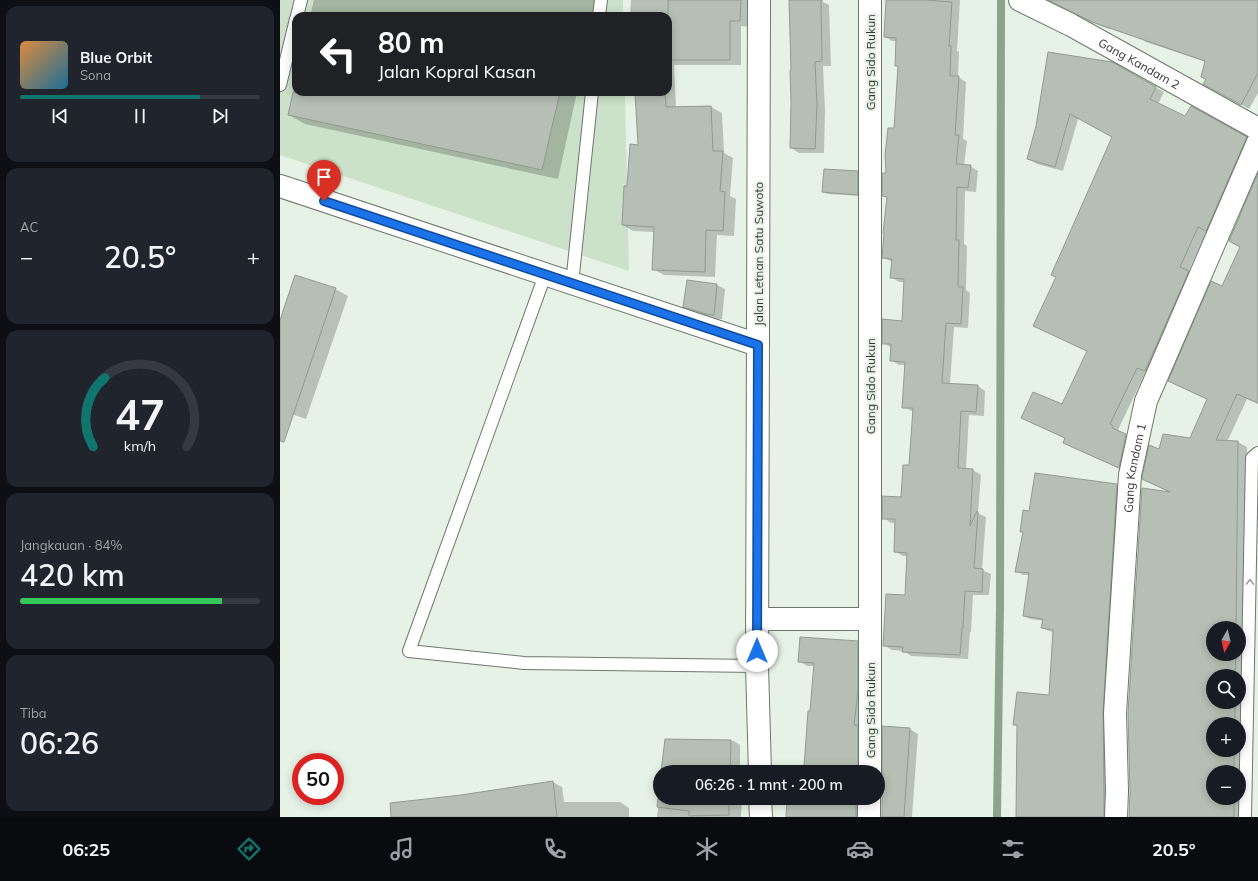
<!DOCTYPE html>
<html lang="id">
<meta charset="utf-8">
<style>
body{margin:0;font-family:Mulish,sans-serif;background:#20242c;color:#f1f3f6;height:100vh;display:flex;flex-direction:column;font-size:15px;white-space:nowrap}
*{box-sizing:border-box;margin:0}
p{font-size:13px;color:#9ea1a6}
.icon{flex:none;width:22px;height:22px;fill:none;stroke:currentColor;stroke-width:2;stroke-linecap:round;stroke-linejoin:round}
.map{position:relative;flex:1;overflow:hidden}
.panel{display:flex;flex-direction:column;gap:6px;padding:6px;background:#0d0f14;width:280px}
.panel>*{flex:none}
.hud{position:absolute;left:12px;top:12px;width:380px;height:84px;border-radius:12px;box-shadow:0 2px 10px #0003;background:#202124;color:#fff;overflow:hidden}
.needle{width:26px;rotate:188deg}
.controls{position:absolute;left:926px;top:621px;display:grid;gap:8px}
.controls a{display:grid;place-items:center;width:40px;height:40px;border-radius:50%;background:#171b24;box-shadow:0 2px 10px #0003;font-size:20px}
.speed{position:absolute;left:12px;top:753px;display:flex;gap:8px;font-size:20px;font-weight:700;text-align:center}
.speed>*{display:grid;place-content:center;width:52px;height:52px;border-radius:50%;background:#171b24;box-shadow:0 2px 10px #0003;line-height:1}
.speed .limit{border:6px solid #d22;background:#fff;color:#111}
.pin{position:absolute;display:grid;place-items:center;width:34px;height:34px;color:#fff;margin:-41px -17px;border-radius:50% 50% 50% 0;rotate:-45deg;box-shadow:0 0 4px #0007}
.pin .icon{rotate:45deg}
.me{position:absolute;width:44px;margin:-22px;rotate:0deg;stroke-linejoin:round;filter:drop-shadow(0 0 3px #0008)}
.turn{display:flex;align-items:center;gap:14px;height:84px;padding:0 20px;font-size:18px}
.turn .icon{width:52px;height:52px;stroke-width:2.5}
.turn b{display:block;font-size:28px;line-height:34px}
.big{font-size:30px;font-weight:600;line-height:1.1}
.panel .tile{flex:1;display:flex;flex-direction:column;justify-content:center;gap:6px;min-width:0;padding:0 14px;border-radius:12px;background:#20242c}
.panel .dial{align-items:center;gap:0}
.dial svg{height:104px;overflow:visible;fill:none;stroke:#363941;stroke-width:7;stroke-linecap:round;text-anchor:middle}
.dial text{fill:#f1f3f6;stroke:none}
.song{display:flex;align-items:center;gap:12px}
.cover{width:48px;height:48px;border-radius:6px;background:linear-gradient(135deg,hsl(30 70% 55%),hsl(200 70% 35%))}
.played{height:4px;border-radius:2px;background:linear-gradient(90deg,#0f766e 75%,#363941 75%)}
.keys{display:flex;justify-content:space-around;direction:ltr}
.heat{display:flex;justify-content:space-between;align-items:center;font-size:22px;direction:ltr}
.charge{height:6px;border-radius:3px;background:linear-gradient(90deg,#34c759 84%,#363941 0)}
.trip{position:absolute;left:373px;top:765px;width:232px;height:40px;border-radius:20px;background:#171b24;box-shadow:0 2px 10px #0003;font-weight:600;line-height:40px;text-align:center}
.menu{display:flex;height:64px;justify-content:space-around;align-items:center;background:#090b0e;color:#9ea1a6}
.menu .icon{width:28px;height:28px}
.menu .active{color:#0f766e}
.menu b{font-size:18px;color:#f1f3f6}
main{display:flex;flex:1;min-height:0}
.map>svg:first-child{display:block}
</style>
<main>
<section class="panel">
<div class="tile">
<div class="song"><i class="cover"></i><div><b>Blue Orbit</b><p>Sona</p></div></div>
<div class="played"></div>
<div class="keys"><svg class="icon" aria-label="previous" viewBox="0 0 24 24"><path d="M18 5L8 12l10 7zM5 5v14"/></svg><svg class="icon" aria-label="pause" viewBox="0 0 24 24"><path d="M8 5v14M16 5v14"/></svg><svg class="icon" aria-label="next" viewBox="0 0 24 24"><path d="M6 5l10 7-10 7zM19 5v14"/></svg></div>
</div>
<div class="tile"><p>AC</p>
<div class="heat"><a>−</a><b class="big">20.5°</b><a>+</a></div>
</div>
<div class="tile dial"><svg viewBox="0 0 100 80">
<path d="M14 69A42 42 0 1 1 86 69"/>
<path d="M14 69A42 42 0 0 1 23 16" stroke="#0f766e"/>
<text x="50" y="56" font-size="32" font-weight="700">47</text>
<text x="50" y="72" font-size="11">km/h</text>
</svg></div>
<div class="tile"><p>Jangkauan · 84%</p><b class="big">420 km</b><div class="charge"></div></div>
<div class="tile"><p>Tiba</p><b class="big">06:26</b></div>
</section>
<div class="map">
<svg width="978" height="817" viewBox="0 0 978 817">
<rect width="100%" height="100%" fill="#e7f2e6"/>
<path fill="#cce1c9" d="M0 0H343V16H16V92H345L349 271 0 155Z"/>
<path fill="#0003" fill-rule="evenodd" d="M34 0H318L314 16H30Z
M351 0H472L471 27 461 26V65H394L396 108 431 107 442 113 444 153 453 158 450 196 456 199 454 236 437 235 435 277 384 275 373 269 374 232 353 231 343 225 348 188 359 146 356 92H388V16H351L350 15Z
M510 0H543V2L549 5 551 66H543L545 110 544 153H519L511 148 512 71Z
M607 0H680L677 51 679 52 678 77 686 82 683 139 687 141 684 166H690L698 171 696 192 685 191 684 244 687 246 686 290 690 293 688 328 674 327 670 384 698 386 705 391 704 416 689 415 686 470H693L701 475 698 513 706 517 702 570 711 574 709 595H693L691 632H690L688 659 631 656 624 651 612 650 604 645 626 596 628 556H623L615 551 616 523H611L604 518 622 498 630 466 634 412 623 407 626 365H619L611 360 612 348 604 343 623 322 625 282H619L611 277 612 262 604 258 608 198 604 196 615 130 619 67 616 66 617 41H612L605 37Z
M777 0H840L829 29 821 26 784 7Z
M873 0H978V93L969 109 924 84 927 79 926 62 866 42 858 37Z
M818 64 798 119 783 171 757 164 748 159 757 126Z
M844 70 884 92 878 104 906 118 911 107 974 142 934 235 927 231 908 272 916 277 873 375 866 371 838 430 840 431V433L854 440 847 472 792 447 784 442 786 439 742 418 782 406 808 352 754 326 777 277 833 136Z
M16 82V92H297L278 179 25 124 9 115Z
M577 172 581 174V196L547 194 543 192Z
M978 176V404L967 399 947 442H958L967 447 963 817H850L891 492 863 479 880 451 911 439 928 400 899 386 961 247ZM933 628H959V654H933ZM933 676H959V702H933ZM933 724H959V750H933ZM933 772H959V798H933Z
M437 285 445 289 442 319H435L413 311 404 306Z
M55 289 68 296 26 419 0 410V323Z
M837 485 843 489 830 817H736L738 726 734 724 770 696 773 632 769 631 763 628 764 621 750 619 744 616 750 575H743L736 571 744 533 741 531 750 512Z
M577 642 585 646V772H509L525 768 535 666H527L519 661Z
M630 729 638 734 632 817H602V798L601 792 598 790V782L602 778Z
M421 740 454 741 460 745V772H419Z
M273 782 282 787 284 802H340L349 808V817H122L181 796Z
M380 792V798H462L461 817H377Z
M508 798H585L584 817H507Z"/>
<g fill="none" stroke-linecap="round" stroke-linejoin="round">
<path stroke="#8ea38b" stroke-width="8" d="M717 817 720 605 721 0"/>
</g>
<path fill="#b5bfb3" stroke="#919b90" d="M388 0H461L460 21H450V60H388Z
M509 0H541L542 61 535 62 537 105 535 149 510 148 511 102 510 70H511Z
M606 0H647L672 2 669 46H671L670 76H679L675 135H679L676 164 691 165 688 188 677 187 676 240H679L678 287H683L681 324 666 323 662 383 698 385 696 412 681 411 678 468 693 469 690 526 697 511 698 512 694 568 703 569 702 592 685 591 683 628H682L680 655 622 652 623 647 603 646 606 594 625 595 627 553 614 552 615 519H602V496L621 497 623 465H629L633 408H622L625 362 610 361 611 344H602V319L622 321 624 279 610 278 612 259 602 258 604 233H603L607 197 602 196V173H606L605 155 608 128H614L618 66H615L616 38 604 37Z
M768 0H978V73L961 105 923 84 926 79 921 77 925 61 812 22Z
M768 52 832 62 876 87 870 99 905 116 911 106 967 137 926 231 918 227 900 267 909 271 865 371 857 368 830 424 833 426 832 428 846 434 839 468 783 443 785 438 741 418 753 392 782 404 807 351 753 326 776 277 771 275 832 137 790 114 775 167 747 159 756 126Z
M13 92H280L262 170 8 115Z
M355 92H385L386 107 431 106 433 151H443L440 191 445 192 443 231 426 230 425 272 372 270 374 227 342 225 344 186H347L350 144 358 145Z
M544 169 578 171V195L542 192Z
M978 173V403L957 394 936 440 958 441 956 628H933V654H956L955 676H933V702H955V724H933V750H954V772H933V798H954V817H849L850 791 848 713 862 488 890 492 862 479V477L869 445 879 449 883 434 910 438 927 399 888 381 931 281 942 286 960 247 949 241Z
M15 275 56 288 4 442 0 441V320Z
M407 280 437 284 434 315 426 314 403 307Z
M755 473 837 484 823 712 824 791V817H736L737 725H733L737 692 769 695 773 630 761 628 763 619 743 616 749 573 735 572 743 532H740L743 510 749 511Z
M520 637 578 641V691L574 725H578V772H508L509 766 524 767 528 711H530L534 663 518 662Z
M602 726 630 728 624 817H602V798L600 792 598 790V781L601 778 602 772Z
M385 739 451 740 450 772H381Z
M273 781 277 817H111L110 803 181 795Z
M380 782V798H449V815L409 816V811L377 807Z
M507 798H576V817H506Z"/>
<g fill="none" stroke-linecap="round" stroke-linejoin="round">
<defs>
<path id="lane" d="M17 16 21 0
M319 16 321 0
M0 85 16 19
M265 275 129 651 244 663 477 666
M292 284 312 92
M965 817 972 458 978 453"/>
<g id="street">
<path id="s1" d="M740 0 791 25 978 129"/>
<path d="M0 186 478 345"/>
<path d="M477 619H590"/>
<path d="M590 772V0"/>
<path d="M589 817V798"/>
<path id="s2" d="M836 817 837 791 835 713 850 475 866 401 978 142"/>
</g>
<path id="secondary" d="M479 0 477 666 480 772
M480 798 481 817"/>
</defs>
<use href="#lane" stroke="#6e776d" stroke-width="14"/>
<use href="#street" stroke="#6e776d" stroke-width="24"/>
<use href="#secondary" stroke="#6e776d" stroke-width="24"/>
<use href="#lane" stroke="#fff" stroke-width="12"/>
<use href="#street" stroke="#fff" stroke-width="22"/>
<use href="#secondary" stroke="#fff" stroke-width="22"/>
</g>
<defs><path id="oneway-chevron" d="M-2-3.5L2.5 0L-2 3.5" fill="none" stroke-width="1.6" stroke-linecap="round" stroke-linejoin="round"/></defs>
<use stroke="#9a9c9a" href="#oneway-chevron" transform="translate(970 582) rotate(-89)"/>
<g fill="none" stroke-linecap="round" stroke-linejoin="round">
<defs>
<path id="route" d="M44 201 478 345 477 651"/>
</defs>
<use href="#route" stroke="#114b97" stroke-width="10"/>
<use href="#route" stroke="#1a73e8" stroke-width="7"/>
</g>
<g text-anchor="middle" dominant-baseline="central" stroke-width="4" stroke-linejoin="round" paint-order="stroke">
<g font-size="12" fill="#343834" stroke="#e7f2e6">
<text transform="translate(590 62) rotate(-90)">Gang Sido Rukun</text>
<text stroke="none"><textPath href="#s1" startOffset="135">Gang Kandam 2</textPath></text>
<text transform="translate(478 254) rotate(-90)">Jalan Letnan Satu Suwoto</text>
<text transform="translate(590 386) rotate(-90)">Gang Sido Rukun</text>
<text stroke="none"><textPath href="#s2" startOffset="350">Gang Kandam 1</textPath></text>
<text transform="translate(590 710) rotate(-90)">Gang Sido Rukun</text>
</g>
</g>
</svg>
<div class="controls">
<a><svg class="needle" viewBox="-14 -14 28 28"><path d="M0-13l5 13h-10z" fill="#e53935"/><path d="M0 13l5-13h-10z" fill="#9ea1a6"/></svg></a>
<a><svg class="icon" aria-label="search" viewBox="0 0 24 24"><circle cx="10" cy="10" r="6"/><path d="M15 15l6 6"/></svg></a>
<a>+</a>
<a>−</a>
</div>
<div class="speed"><div class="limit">50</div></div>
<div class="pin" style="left:44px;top:201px;background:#d93025"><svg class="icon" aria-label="arrive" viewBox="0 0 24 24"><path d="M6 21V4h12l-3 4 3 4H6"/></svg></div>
<svg class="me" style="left:477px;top:651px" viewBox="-20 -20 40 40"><circle r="19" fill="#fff"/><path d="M0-13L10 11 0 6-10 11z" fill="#1a73e8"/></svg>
<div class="trip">06:26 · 1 mnt · 200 m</div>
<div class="hud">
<div class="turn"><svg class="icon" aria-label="left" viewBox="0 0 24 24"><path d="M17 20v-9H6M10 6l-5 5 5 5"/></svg><div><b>80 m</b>Jalan Kopral Kasan</div></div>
</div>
</div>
</main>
<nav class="menu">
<b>06:25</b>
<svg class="icon active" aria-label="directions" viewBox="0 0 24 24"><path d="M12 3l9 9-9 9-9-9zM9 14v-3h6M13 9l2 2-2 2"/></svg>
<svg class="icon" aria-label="music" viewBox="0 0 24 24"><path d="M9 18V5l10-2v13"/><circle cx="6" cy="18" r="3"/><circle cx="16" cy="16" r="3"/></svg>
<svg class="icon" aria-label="phone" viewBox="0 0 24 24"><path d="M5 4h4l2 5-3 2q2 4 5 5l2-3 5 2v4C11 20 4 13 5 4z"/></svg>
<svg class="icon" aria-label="climate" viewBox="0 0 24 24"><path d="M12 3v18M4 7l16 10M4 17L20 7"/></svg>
<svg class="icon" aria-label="car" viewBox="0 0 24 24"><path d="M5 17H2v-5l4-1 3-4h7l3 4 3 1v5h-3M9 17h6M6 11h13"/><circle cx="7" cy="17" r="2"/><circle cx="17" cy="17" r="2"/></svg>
<svg class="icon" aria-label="filters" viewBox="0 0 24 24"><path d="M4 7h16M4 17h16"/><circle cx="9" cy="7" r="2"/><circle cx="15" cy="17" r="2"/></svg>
<b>20.5°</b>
</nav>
